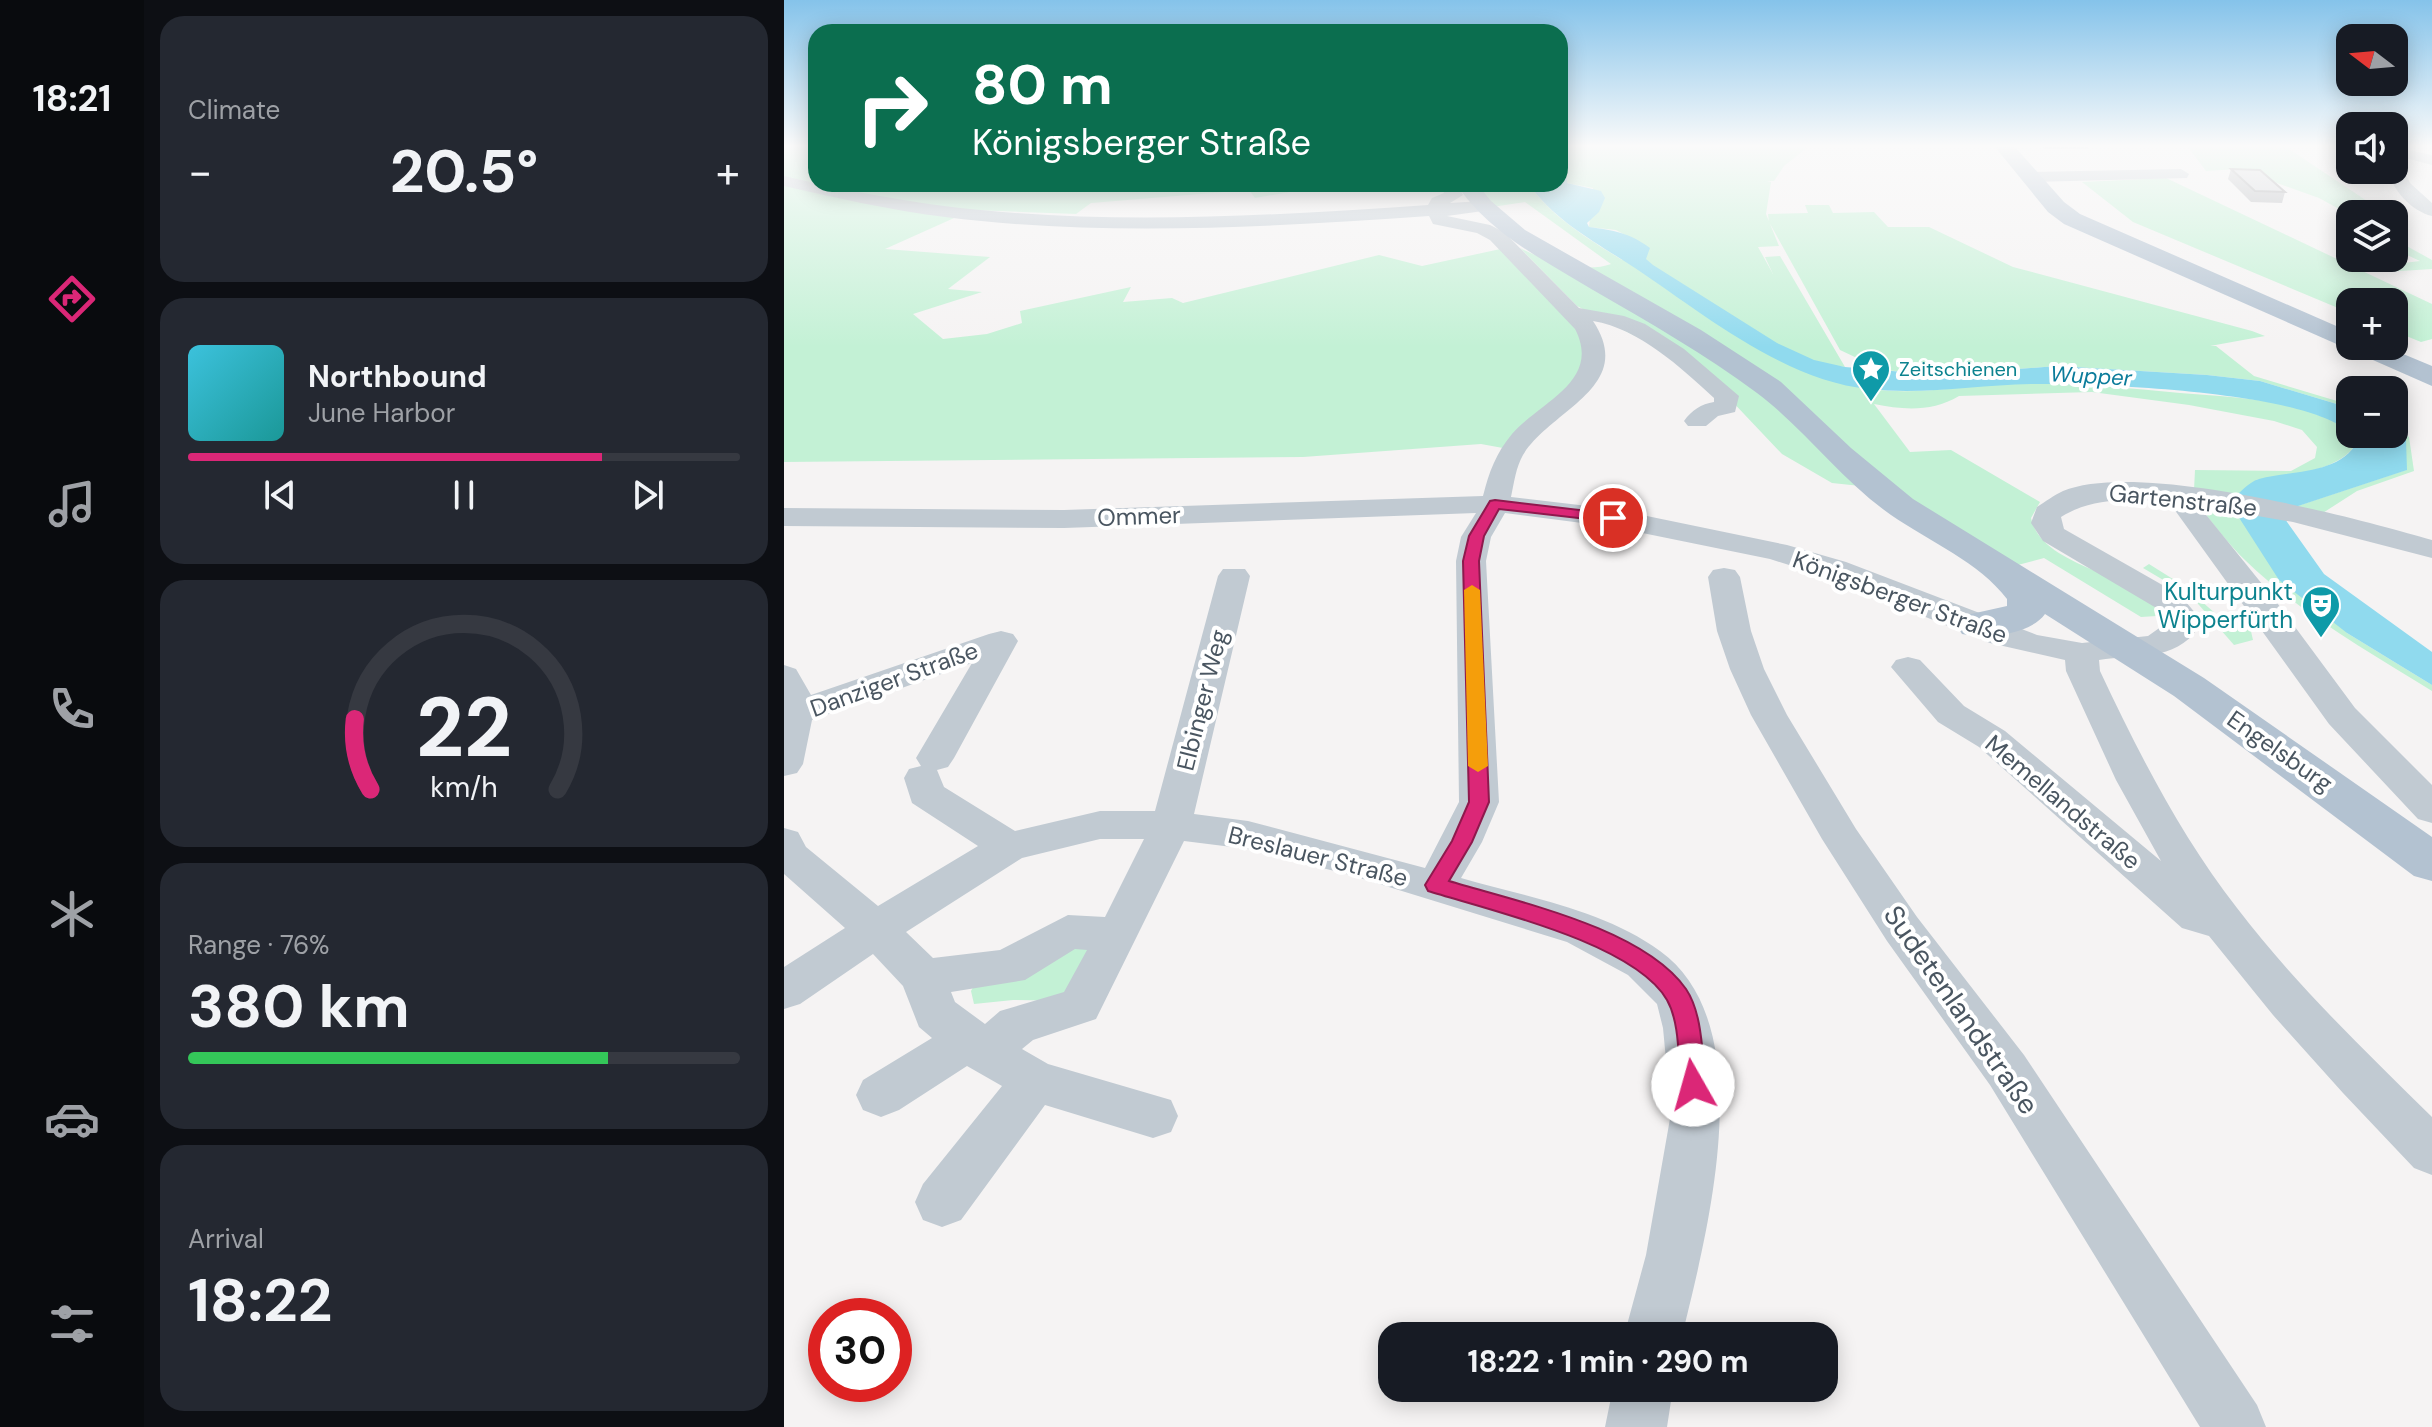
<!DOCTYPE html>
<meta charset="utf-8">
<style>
body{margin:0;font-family:"DM Sans",sans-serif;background:#242831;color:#f1f3f6;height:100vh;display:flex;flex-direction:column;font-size:30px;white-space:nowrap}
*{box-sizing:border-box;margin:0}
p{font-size:26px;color:#9ea1a6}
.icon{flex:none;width:44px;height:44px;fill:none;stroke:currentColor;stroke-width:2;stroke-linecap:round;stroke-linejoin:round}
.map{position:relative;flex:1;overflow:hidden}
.panel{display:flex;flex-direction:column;gap:16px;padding:16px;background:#0d0f14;width:640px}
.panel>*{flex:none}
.top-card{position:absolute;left:24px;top:24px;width:760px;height:168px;border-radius:24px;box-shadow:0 4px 20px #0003;background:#0b6e4f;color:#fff;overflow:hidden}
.needle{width:52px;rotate:286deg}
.tools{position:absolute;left:1552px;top:24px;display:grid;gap:16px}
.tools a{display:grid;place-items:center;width:72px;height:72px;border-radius:16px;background:#171b24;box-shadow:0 4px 20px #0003;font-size:40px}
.speed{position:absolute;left:24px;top:1298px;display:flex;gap:16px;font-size:40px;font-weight:700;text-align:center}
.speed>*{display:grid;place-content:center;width:104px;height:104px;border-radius:50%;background:#171b24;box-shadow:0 4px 20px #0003;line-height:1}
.speed .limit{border:12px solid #d22;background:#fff;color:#111}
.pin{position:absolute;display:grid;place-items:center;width:68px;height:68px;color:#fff;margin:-34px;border:4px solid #fff;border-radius:50%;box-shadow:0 2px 8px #0007}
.me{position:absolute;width:88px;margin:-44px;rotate:353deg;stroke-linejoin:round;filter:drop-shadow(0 0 6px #0008)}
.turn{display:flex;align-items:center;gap:28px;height:168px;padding:0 32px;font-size:36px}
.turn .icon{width:104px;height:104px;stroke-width:2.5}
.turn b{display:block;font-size:56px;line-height:68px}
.big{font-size:60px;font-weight:700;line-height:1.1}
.panel .card{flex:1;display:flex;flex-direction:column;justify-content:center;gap:12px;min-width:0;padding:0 28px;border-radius:24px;background:#242831}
.panel .dial{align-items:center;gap:0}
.dial svg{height:208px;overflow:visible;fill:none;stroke:#363941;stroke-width:7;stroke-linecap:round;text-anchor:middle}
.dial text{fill:#f1f3f6;stroke:none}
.song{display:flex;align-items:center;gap:24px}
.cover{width:96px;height:96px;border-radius:12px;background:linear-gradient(135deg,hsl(190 70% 55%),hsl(180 70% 35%))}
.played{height:8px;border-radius:4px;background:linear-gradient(90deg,#db2777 75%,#363941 75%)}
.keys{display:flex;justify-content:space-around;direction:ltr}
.heat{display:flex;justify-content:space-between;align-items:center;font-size:44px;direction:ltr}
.charge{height:12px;border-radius:6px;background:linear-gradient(90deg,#34c759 76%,#363941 0)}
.trip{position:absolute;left:594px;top:1322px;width:460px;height:80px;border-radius:24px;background:#171b24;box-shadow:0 4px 20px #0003;font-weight:700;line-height:80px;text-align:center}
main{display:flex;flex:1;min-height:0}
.tab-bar{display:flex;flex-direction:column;width:144px;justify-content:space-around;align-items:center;background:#090b0e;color:#9ea1a6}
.tab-bar .icon{width:56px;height:56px}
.tab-bar .active{color:#db2777}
.tab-bar b{font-size:36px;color:#f1f3f6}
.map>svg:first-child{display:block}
</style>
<main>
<nav class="tab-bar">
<b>18:21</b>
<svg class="icon active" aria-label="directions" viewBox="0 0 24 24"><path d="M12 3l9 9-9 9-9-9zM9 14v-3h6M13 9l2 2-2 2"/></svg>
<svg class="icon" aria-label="music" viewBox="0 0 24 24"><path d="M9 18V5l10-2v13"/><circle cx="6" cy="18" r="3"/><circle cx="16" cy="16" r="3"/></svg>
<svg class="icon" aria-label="phone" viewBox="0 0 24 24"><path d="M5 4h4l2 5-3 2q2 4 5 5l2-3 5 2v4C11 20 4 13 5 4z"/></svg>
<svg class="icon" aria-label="climate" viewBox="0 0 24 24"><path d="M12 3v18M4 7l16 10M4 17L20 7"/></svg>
<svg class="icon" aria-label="car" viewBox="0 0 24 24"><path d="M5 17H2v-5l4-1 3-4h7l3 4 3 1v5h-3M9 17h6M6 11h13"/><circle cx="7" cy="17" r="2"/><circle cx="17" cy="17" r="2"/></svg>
<svg class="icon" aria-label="filters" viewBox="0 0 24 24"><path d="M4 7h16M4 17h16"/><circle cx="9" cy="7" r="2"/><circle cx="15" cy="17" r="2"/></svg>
</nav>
<section class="panel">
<div class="card"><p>Climate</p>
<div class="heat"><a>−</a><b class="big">20.5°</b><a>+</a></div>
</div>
<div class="card">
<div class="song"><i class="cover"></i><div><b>Northbound</b><p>June Harbor</p></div></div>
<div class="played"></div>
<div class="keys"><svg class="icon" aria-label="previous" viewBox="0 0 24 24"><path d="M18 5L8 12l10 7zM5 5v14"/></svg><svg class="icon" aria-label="pause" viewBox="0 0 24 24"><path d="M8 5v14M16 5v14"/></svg><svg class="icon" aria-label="next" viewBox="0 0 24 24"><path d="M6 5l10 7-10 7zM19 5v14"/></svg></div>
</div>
<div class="card dial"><svg viewBox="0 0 100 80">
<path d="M14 69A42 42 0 1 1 86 69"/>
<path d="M14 69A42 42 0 0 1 8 42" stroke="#db2777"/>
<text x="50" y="56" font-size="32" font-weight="700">22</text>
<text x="50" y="72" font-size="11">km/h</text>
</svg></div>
<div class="card"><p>Range · 76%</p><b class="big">380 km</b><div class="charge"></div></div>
<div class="card"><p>Arrival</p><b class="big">18:22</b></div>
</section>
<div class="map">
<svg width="1648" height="1427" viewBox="0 0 1648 1427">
<rect width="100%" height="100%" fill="#f5f3f3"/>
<path fill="#c3f1d5" d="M0 147H32V184H553L471 198 465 190 307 203 292 214 188 210 101 249 206 257 164 289 198 292 129 314 159 339 203 334 238 323 236 311 347 287 339 302 388 298 399 303 595 255 638 266 721 248 800 334 799 375 719 448 697 444 519 457 0 462Z
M776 147H1024L1000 166 990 181H983L987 182 982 214 995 246 974 247 989 274 981 257 996 256 1061 367 1054 366 1062 384C1117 399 1170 386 1225 384 1283 382 1339 388 1396 393 1447 397 1505 399 1552 421 1561 425 1567 434 1574 441 1556 473 1506 474 1472 480L1563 633 1648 685V691C1585 652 1516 613 1462 561 1446 546 1432 527 1418 510L1419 498 1410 490 1411 470 1507 471 1531 458 1533 447 1518 430 1490 421 1405 405 1308 392 1175 396C1148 412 1120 410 1090 404L1126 452 1167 450 1256 502 1247 518C1258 569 1351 571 1374 612L1373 616 1357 617 1260 558 1230 566 1105 489 1048 483 998 454 943 396 892 357 793 306 736 248C761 261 801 274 827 264L741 202 708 207 688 184H751L750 191C772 220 808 241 838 260L851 255 841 254 818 238V234L831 233 865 248 832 230 805 227 809 188 783 183 782 178 776 177Z
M1404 147H1502L1595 209 1563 210 1569 214 1566 215 1535 198 1454 169 1422 171Z
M1382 178 1648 304V339L1637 342 1610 331V302H1566V313L1349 222 1298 182Z
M1021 205H1045L1049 213 1090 212 1104 227H1145L1229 267 1468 331 1481 336 1426 346H1432L1470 376 1563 404 1566 408 1476 381 1423 375 1273 366 1155 375 1067 367 1090 366 1056 350 985 222 984 214 1024 213Z
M1610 239 1648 260V269L1601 272 1588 267 1636 261 1610 249Z
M1610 429 1625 437 1630 471 1573 491 1531 518 1495 512 1622 470V440Z
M1365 564 1400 586 1432 614 1466 627 1469 640 1450 645 1408 597 1359 568Z
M312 942 294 1001 229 1000 190 1004 187 991 193 980 276 943Z"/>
<path fill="#90daee" d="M776 177 783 178V183L817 191 821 198 815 212 803 223 805 227C829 230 846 233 866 248L862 259 869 265 993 343 1030 360 1061 367 1155 375 1273 366 1423 375 1476 381 1566 408V433C1524 391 1311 383 1247 384 1192 385 1140 395 1085 389 1001 381 918 313 851 268 816 245 776 224 750 191L751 184H776Z
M1610 433 1622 440 1623 470 1496 512 1540 574 1648 652V685L1563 633 1495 580 1445 502C1454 495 1464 482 1475 479 1509 470 1555 475 1574 441L1567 434Z"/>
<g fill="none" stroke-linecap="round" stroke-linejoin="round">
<path fill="#c1cad2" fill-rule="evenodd" d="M1610 147 1648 155V165L1610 155Z
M1610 161 1616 163 1626 183 1648 203V216C1627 211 1609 190 1603 170H1610Z
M1397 169 1405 174 1403 178 1245 182 1237 177 1245 172Z
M0 176C52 188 106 199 160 206 320 226 483 216 644 205L648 198 660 193 656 184H674L679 195 666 203 699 201 708 206 699 211 663 216 706 225 720 232 795 308 840 316 861 324 900 349 955 396 951 412 934 416 922 426H904L900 421C908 410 917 404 930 402V398C896 367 856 329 809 321 853 387 767 409 739 455 732 467 730 483 727 497L829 509 1003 545 1062 562 1253 635 1298 643 1364 636 1381 624V617L1374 609 1259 541 1247 523 1253 507C1261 502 1270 495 1279 491 1355 460 1568 517 1648 540V558L1509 522 1415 506 1491 600 1571 708 1648 785V823L1634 819 1545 724 1385 502C1347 500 1311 496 1277 517L1280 529 1396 595 1413 615 1414 628C1391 662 1351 654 1315 660L1316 671C1355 754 1397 836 1453 908 1511 984 1580 1050 1648 1117V1175L1630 1168 1559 1093 1489 1015 1425 936 1398 928 1195 747 1154 722 1107 667 1112 660 1124 657 1136 660 1180 706 1221 731 1377 861 1332 780 1282 671 1281 660 1206 643 1040 576 986 559 829 527 721 513 707 537 702 561 715 802 698 842 677 878C743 897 820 910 876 951 979 1025 923 1233 898 1336H840L862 1255 887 1113 879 1028 873 1004 844 975 783 942 566 875 464 849 400 841 312 1019 249 1040 238 1049 264 1064 387 1100 394 1116 387 1132 369 1138 261 1105 177 1220 158 1227 139 1220 131 1202 139 1184 218 1086 183 1066 115 1110 97 1117 79 1110 72 1095 79 1080 148 1038 135 1027 119 986 89 954 16 1004 0 1009V967L61 928 0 874V828L14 832 22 847 94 906 194 846 128 803 120 778 125 769 137 766 132 758 188 663 28 720 19 764 13 773 0 776V665L12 669 27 695 205 634 217 631 229 634 234 641 170 758 164 767 153 770 160 787 231 831 316 811H371L434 576 439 569H461L466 576 410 814 464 821 641 868 675 802 672 561 677 537 692 513 280 528 0 526V508L280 510 699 496C705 472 712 453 728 434 757 401 818 381 791 329L706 240 693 233 649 224 645 216C484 227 321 237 161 217 106 210 53 198 0 186ZM316 839H360L321 917 284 915 216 950 149 958 122 932 238 858ZM291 949 303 950 280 992 216 1011 201 1024 171 1002 167 992 241 980Z
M940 568 951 570 956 577 967 631 980 669 1003 715 1072 829 1133 917 1240 1055 1473 1405 1482 1427H1416L1206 1085 1103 941 1038 839 967 715 946 669 933 631 924 577 929 570Z
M829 1388H889L883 1427H821Z"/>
<path fill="#b3c2d1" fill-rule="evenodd" d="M1211 147H1231L1280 202 1296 214 1566 332V346H1600L1648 366V386L1280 224 1264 212Z
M672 184H693L707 201 741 230 917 330 997 382 1067 448 1129 499 1420 678 1648 837V881L1630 876 1390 696 1261 614C1246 635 1201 639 1178 634L1172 625 1178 616 1223 606V599C1195 562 1146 542 1107 515 1057 480 1020 428 973 393 921 354 864 322 809 290 758 259 706 234 672 184Z"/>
</g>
<path fill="#b0b2b7" d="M1259 147H1304V149H1261Z
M1447 169 1501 192 1498 203 1467 202 1444 179Z"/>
<path fill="#cdcfd5" stroke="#909195" stroke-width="2" d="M1447 169 1476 170 1501 192 1471 191Z"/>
<linearGradient id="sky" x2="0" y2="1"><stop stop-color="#85c3ea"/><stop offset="0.42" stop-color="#fafafa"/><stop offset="1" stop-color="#fafafa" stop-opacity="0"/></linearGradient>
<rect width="1648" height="347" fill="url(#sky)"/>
<path fill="#db2777" stroke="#8e194d" stroke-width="2" d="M711 500 829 514 837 518 829 522 715 509 700 536 695 561 705 802 688 842 665 881C734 902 859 928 902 989 919 1014 918 1056 922 1085L918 1092 909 1096 900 1092 897 1085C894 1059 896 1023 883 1000 850 943 705 910 644 891L641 885 668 841 685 802 679 561 685 536 706 501Z"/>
<path fill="#f59e0b" d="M688 585 696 590 704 766 694 772 684 766 680 590Z"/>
<defs>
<symbol id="sight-pin" viewBox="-11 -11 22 30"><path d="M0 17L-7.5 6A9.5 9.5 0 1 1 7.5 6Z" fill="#0f9aa8" stroke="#fff"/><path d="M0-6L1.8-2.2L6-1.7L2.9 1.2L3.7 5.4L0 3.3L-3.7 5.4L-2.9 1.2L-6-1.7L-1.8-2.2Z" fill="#fff"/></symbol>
<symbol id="theatre-pin" viewBox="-11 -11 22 30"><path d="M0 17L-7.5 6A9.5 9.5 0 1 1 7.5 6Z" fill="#0f9aa8" stroke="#fff"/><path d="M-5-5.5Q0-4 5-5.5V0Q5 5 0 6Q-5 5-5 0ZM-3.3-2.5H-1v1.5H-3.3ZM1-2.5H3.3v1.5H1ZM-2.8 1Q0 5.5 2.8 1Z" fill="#fff"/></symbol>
</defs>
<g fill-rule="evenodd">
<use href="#sight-pin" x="1065" y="347" width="44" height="60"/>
<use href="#theatre-pin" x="1515" y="583" width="44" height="60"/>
</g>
<g text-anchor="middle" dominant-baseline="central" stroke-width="8" stroke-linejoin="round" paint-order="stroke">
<g font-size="20" fill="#0d838f" stroke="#fff" text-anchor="start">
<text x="1115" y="369">Zeitschienen</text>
</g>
<g font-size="22" font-style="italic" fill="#0c7c9b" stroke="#fff">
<text transform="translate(1307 376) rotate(3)">Wupper</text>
</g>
<g font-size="24" fill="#4a5661" stroke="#fff">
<text transform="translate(1399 500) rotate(6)">Gartenstraße</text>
<text transform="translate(355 516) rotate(-2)">Ommer</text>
<text transform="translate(1116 597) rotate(20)">Königsberger Straße</text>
<text transform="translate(110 679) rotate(-20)">Danziger Straße</text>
<text transform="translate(418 700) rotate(-76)">Elbinger Weg</text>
<text transform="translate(1496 751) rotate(35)">Engelsburg</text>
<text transform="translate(1279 802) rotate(40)">Memellandstraße</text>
<text transform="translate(534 856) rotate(14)">Breslauer Straße</text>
</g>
<g font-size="24" fill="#0d838f" stroke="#fff" text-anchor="end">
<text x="1509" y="591">Kulturpunkt<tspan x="1509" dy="28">Wipperfürth</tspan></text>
</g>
<g font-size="28" fill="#4a5661" stroke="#fff">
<text transform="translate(1177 1010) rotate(55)">Sudetenlandstraße</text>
</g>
</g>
</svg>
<div class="tools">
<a><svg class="needle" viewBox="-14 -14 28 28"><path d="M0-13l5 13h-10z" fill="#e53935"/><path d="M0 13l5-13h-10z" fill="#9ea1a6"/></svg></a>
<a><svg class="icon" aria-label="sound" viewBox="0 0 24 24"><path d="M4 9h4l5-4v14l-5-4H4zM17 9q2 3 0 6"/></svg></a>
<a><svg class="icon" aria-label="layers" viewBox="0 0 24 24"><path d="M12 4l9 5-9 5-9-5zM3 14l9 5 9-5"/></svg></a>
<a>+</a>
<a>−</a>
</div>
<div class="speed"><div class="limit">30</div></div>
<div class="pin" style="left:829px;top:518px;background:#d93025"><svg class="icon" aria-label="arrive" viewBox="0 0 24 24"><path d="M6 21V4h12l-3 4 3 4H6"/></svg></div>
<svg class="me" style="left:909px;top:1085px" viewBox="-20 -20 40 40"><circle r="19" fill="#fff"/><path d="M0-13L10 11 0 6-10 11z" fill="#db2777"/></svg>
<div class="trip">18:22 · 1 min · 290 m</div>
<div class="top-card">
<div class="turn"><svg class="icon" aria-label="right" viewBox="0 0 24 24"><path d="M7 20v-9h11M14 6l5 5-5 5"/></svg><div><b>80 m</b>Königsberger Straße</div></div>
</div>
</div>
</main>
